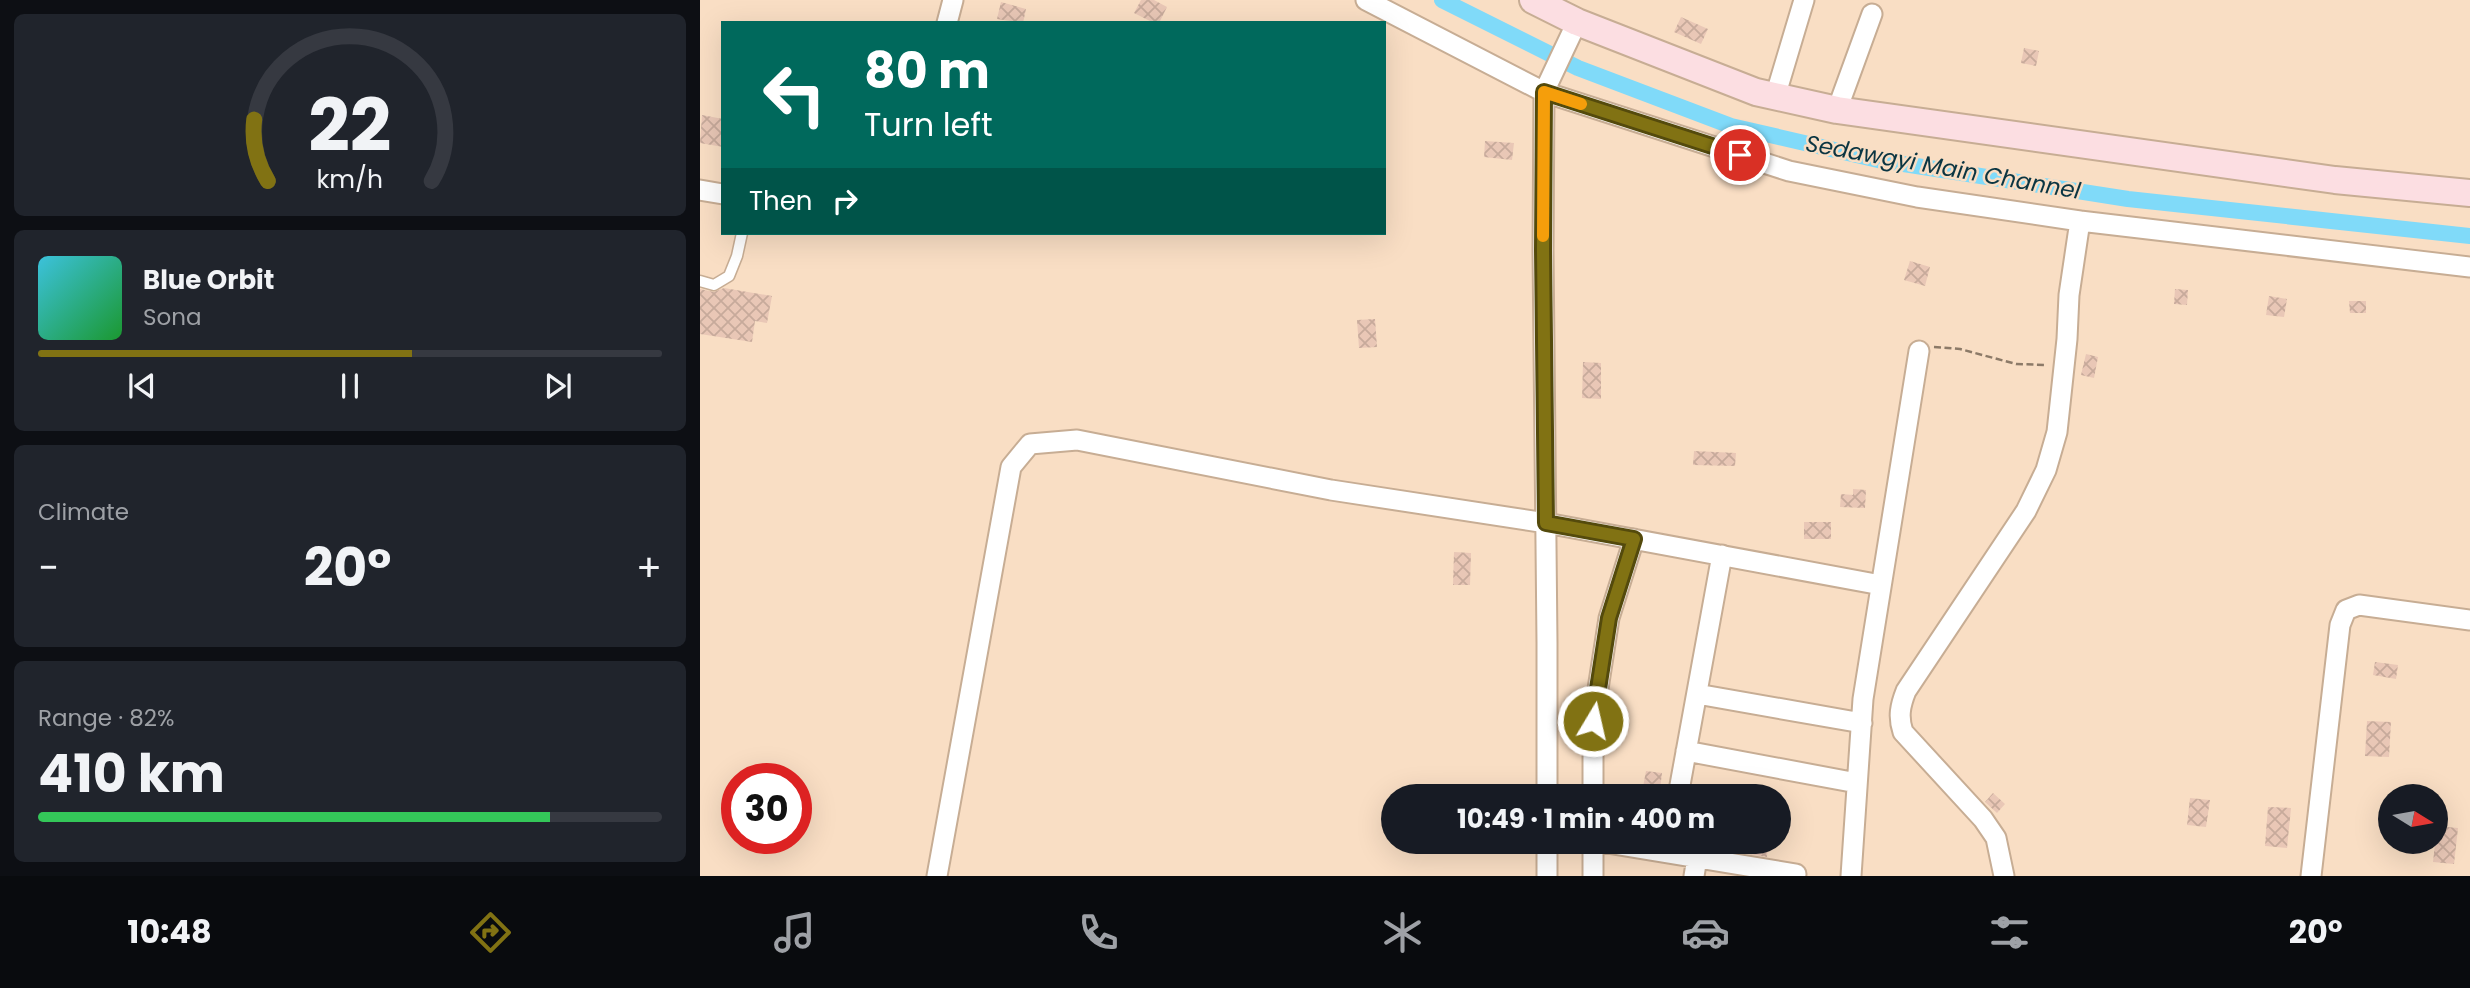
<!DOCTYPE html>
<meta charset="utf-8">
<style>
body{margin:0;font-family:Poppins,sans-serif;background:#20242c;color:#f1f3f6;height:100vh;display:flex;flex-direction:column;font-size:26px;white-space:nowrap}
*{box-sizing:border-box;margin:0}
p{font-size:23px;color:#9ea1a6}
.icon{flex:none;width:38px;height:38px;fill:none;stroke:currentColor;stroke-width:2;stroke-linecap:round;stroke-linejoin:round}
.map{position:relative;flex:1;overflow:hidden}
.panel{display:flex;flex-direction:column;gap:14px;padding:14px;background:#0d0f14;width:700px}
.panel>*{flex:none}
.guide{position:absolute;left:21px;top:21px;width:665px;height:214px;border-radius:0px;box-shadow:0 7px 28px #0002;background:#00695c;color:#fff;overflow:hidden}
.needle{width:46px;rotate:101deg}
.controls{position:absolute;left:1678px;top:784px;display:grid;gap:14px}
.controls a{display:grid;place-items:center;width:70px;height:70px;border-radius:50%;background:#171b24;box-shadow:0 7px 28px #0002;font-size:35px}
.speed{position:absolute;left:21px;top:763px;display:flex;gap:14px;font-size:35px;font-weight:700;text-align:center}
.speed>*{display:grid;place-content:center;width:91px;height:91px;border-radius:50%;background:#171b24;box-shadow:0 7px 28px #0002;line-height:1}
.speed .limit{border:10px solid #d22;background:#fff;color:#111}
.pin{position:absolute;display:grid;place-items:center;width:60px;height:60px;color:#fff;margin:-30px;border:4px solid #fff;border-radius:50%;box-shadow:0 2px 7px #0007}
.me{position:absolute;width:77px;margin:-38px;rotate:9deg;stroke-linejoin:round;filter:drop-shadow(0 0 5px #0008)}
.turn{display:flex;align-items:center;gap:24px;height:147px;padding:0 28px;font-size:32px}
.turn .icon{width:91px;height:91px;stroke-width:2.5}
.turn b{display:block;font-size:49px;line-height:60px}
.then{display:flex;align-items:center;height:66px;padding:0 28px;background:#0003;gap:14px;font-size:26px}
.big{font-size:52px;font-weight:700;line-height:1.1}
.panel .tile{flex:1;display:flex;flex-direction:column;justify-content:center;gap:10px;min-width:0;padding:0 24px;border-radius:10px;background:#20242c}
.panel .dial{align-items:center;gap:0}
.dial svg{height:182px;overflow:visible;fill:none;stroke:#363941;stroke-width:7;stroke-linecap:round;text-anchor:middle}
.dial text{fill:#f1f3f6;stroke:none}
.song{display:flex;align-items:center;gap:21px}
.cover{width:84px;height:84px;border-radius:10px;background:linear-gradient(135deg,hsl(190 70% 55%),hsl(130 70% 35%))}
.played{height:7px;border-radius:4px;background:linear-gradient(90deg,#817213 60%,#363941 60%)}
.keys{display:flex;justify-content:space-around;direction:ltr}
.heat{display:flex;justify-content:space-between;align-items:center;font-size:38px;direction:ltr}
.charge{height:10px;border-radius:5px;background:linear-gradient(90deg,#34c759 82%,#363941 0)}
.trip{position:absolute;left:681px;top:784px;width:410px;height:70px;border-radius:35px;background:#171b24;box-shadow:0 7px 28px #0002;font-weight:700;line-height:70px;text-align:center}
.dock{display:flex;height:112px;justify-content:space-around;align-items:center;background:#090b0e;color:#9ea1a6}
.dock .icon{width:49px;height:49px}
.dock .active{color:#817213}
.dock b{font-size:32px;color:#f1f3f6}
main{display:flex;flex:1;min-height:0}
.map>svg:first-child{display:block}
</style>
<main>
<section class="panel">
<div class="tile dial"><svg viewBox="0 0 100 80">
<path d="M14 69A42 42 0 1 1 86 69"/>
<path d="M14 69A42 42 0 0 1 8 42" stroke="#817213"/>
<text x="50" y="56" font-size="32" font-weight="700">22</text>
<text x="50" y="72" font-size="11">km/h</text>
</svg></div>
<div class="tile">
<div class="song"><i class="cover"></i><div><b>Blue Orbit</b><p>Sona</p></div></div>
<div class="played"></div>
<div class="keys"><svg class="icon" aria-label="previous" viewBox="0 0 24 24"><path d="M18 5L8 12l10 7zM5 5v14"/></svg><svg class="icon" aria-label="pause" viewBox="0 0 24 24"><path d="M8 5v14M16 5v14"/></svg><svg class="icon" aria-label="next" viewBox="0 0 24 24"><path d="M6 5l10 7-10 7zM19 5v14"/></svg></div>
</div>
<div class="tile"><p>Climate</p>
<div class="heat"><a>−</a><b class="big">20°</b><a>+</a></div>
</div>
<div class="tile"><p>Range · 82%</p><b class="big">410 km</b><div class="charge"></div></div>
</section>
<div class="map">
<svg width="1770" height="876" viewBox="0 0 1770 876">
<defs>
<pattern id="building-cross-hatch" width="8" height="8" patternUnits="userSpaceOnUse" patternTransform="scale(1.75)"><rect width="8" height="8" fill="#e9c7b6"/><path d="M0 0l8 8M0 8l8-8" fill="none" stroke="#c7aa9b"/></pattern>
</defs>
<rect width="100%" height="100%" fill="#f9dec4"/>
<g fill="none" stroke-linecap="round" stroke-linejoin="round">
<path stroke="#80daf9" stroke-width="16" d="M742 0 878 68 1031 126 1178 160 1428 199 1770 236"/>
</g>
<path fill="url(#building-cross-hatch)" d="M441 0H454L467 7 459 23H454L434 13Z
M301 2 326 9 323 23 297 19Z
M981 17 1008 29 1001 44 974 32Z
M1324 48 1339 51 1336 66 1321 63Z
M2 115 23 119V147L0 143Z
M785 141 814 143 812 160 784 157Z
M1210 261 1230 267 1225 286 1204 280Z
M24 288 72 296 67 323 55 321 52 342 0 334V289L14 292Z
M1475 289 1488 290 1487 305 1474 304Z
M1569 296 1587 299 1584 317 1566 315Z
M1649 301H1666V313H1650Z
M675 319 677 347 659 348 657 320Z
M1386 354 1398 357 1394 378 1381 375Z
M883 362 901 363V399L882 398Z
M994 451 1036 453 1035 466 993 465Z
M1153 489 1166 490 1165 508 1140 507 1141 494 1153 495Z
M1104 522H1131V539H1104Z
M754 552 771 553 770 585H753Z
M1675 662 1698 665 1696 679 1673 675Z
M1667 721 1691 722 1689 757 1665 756Z
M946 771 962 773 960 789 943 787Z
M1293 793 1305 804 1297 813 1285 802Z
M1490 798 1510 800 1506 827 1487 825Z
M1568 807 1591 808 1587 848 1565 846Z
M1737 826 1758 828 1754 864 1733 862Z
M1050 843 1068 846 1067 857 1049 854Z"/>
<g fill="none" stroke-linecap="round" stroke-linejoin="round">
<defs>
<path id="lane" d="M0 281 14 285 29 276 37 256 42 233"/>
<path id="street" d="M666 0 844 92 1089 171 1217 197 1380 221 1770 267
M247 23 253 0
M1075 97 1104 0
M1137 110 1172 14
M0 190 23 194
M997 694 1162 723
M986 751 1157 783
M847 796V643L843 250 844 92 877 22
M893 796V721L909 618 934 539
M978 796 1022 555
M901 842 1096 874
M237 876 311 467 330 444 377 440 631 490 846 523 1181 585
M847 876V842
M893 876V842
M994 876 997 858
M1151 876 1163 699 1219 351
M1304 876 1296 838 1283 819 1203 732C1198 717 1200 706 1206 691L1326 511 1346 470 1357 432 1367 339 1369 295 1380 221
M1611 876 1640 625 1646 610 1659 605 1770 620"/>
<path id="secondary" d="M833 0 877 22 1056 92 1137 110 1635 180 1770 193"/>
</defs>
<use href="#lane" stroke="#c7ad94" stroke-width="13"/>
<use href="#street" stroke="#c7ad94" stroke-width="23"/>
<use href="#secondary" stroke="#c7ad94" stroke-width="30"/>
<path stroke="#8c7a68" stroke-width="2.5" stroke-dasharray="7 3.5" stroke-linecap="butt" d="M1234 347 1260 349 1316 364 1347 365"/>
<use href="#lane" stroke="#fff" stroke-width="10"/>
<use href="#street" stroke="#fff" stroke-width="19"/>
<use href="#secondary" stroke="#fcdee2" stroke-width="26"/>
</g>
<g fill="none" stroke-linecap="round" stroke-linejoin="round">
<defs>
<path id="route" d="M893 721 909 618 934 539 846 523 843 250 844 92 1040 155"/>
</defs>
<use href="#route" stroke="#544a0c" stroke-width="18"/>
<use href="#route" stroke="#817213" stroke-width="12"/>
<path stroke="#f59e0b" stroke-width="12" d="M843 236 844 92 881 104"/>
</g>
<g text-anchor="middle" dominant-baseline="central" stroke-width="5" stroke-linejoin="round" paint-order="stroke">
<g font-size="23" font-style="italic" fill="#0a3542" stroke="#f9dec4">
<text transform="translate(1243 167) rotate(10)">Sedawgyi Main Channel</text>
</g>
</g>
</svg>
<div class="controls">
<a><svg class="needle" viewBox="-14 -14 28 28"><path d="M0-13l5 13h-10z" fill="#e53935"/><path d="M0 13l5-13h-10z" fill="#9ea1a6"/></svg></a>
</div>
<div class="speed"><div class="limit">30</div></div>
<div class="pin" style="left:1040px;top:155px;background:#d93025"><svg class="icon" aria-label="arrive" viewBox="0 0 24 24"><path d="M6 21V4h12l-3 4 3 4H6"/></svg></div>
<svg class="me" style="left:893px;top:721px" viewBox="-20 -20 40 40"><circle r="17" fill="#817213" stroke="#fff" stroke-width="3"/><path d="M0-11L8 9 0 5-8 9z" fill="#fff"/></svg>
<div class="trip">10:49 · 1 min · 400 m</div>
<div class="guide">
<div class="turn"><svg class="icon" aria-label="left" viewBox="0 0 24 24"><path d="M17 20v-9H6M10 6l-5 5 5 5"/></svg><div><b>80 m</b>Turn left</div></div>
<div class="then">Then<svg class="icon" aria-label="right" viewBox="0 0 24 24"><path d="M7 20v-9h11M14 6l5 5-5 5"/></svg></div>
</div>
</div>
</main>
<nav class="dock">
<b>10:48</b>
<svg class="icon active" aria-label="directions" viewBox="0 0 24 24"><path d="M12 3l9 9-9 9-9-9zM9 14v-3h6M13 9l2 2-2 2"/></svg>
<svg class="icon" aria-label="music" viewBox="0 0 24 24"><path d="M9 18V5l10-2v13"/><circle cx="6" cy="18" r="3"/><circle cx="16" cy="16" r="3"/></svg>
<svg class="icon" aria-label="phone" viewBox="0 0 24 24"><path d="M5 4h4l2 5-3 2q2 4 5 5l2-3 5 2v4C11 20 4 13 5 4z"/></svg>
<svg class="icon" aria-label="climate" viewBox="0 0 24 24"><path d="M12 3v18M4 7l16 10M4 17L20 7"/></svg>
<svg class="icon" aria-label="car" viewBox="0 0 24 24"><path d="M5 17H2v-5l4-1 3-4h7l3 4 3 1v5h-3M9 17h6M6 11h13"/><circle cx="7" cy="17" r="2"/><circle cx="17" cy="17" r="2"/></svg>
<svg class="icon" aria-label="filters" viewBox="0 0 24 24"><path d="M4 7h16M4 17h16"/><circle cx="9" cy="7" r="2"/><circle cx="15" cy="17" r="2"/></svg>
<b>20°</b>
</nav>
